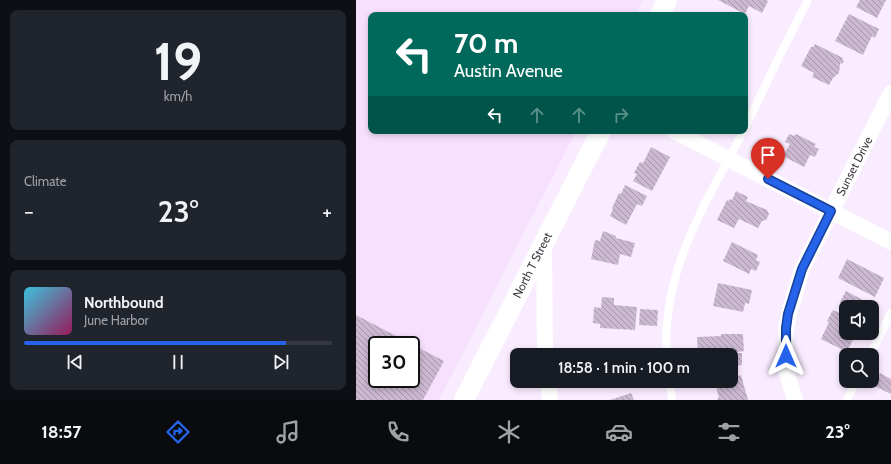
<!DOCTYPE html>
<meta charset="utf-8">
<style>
body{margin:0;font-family:Cabin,sans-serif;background:#20242c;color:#f1f3f6;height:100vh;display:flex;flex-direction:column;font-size:15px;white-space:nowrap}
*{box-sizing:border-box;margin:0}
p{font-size:13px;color:#9ea1a6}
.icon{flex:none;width:22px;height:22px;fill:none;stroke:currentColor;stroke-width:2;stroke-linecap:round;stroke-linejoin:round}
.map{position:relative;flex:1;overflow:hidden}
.panel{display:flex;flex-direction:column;gap:10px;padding:10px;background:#0d0f14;width:356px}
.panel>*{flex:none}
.banner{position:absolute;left:12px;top:12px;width:380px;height:122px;border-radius:8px;box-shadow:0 2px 6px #0003;background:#00695c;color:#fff;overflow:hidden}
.fabs{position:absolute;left:483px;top:300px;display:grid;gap:8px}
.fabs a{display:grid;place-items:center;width:40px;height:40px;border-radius:8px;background:#171b24;box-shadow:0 2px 6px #0003;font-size:20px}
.speed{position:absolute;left:12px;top:336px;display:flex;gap:8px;font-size:20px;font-weight:700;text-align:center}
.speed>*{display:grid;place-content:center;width:52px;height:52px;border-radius:50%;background:#171b24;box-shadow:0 2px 6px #0003;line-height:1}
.speed .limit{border:2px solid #111;border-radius:6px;background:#fff;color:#111}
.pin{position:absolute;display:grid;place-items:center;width:34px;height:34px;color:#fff;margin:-41px -17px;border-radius:50% 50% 50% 0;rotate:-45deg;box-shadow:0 0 4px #0007}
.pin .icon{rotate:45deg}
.me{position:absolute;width:44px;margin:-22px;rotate:0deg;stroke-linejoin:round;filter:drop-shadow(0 0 3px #0008)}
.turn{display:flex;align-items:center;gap:14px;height:84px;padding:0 20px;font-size:18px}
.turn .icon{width:52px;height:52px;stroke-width:2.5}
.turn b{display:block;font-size:28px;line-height:34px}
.lanes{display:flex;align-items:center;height:38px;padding:0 20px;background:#0003;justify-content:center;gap:20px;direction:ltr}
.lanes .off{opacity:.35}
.big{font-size:30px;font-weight:600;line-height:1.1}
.panel .card{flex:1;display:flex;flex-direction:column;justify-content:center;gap:6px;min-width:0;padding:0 14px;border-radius:8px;background:#20242c}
.panel .dial{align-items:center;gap:0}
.dial b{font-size:52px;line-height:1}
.song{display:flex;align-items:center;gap:12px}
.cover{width:48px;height:48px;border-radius:6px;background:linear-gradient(135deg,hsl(190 70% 55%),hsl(330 70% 35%))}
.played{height:4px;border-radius:2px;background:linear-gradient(90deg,#2563eb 85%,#363941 85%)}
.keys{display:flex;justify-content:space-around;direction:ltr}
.heat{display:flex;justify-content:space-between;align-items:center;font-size:22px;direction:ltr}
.trip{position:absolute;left:154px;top:348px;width:228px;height:40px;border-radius:8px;background:#171b24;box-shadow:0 2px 6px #0003;font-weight:600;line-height:40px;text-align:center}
.menu{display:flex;height:64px;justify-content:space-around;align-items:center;background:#090b0e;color:#9ea1a6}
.menu .icon{width:28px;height:28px}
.menu .selected{color:#2563eb}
.menu b{font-size:18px;color:#f1f3f6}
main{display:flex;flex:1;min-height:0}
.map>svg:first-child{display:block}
</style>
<main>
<section class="panel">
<div class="card dial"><b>19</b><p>km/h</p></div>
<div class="card"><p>Climate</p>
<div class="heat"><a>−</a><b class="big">23°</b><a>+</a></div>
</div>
<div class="card">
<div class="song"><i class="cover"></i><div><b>Northbound</b><p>June Harbor</p></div></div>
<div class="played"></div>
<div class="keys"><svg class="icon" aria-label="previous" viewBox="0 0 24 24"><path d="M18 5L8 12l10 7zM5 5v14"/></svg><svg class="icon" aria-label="pause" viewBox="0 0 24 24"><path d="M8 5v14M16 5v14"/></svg><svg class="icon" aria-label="next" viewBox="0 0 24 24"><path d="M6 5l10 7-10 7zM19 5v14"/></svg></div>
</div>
</section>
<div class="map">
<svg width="535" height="400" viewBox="0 0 535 400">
<defs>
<pattern id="building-back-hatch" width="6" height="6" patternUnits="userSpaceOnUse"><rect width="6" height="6" fill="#cbb9d1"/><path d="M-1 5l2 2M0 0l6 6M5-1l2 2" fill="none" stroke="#a697ab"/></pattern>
</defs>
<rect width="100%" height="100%" fill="#faecff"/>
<path fill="#f7e0fe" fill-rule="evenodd" d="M0 0H287L279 15H15V131H220L83 400H0ZM21 345H55V379H21Z"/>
<path fill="url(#building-back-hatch)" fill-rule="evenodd" d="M362 0H410L412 1 406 13 393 6 389 14Z
M504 0H530L521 18 500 7Z
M493 14 523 29 519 38 516 36 507 55 479 41Z
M459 44 487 58 486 60 488 61 486 64 484 63V65L483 73 477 78 473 85 456 77 458 73 445 66 455 47H457Z
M433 134 438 136 440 134 460 144 458 147 463 149 459 157 454 155 448 167 427 156 434 144 429 142Z
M295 147 314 157 296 191 277 181 281 174 278 173 284 162 287 163Z
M269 185 291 196 286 206 281 204 270 225 254 216 257 209 256 208 263 193 265 194Z
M380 191 392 197 390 201 411 210 413 214 410 220 406 221 402 228 383 219 378 228 361 220 371 200 373 201 374 199 376 200Z
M247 231 260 236V238L279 243 275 257 264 254 262 265 235 259 239 240 244 241Z
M376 242 402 255 400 260 404 262 400 271 395 269 393 274 367 261Z
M491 259 528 278 519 297 482 278Z
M362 283 396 290 393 304 389 303 387 312 357 306Z
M490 291 507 300 503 307H492L484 302Z
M246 297 258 298V305L281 307 279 330 244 328V324L237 323 238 307 245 308Z
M284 309 302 310 301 326 283 325Z
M477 310 490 316V333H500L491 352 465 339 473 322 471 321Z
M0 315 88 361 67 400H0ZM21 345H55V379H21Z
M365 334H387L388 351 380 352V353H386V365L375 366V355H342L341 337 365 336Z
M246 353H270V355H246Z
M524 373 535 379V394L518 386Z
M385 375 392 400H362L361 399 363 398 359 382 375 381V378Z
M275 393 278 400H254Z"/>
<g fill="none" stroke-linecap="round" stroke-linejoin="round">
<path stroke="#fff" stroke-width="8" d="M389 128 422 59 452 0
M311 355C307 306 323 256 345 212 358 184 374 159 387 131
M514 355 535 313
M313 381 316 400
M491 400 500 381"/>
<path stroke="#fff" stroke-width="16" d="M318 131 535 242
M188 245 189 355
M192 381 194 400
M439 400 430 370V328L433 314 446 269 535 93"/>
<path stroke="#fff" stroke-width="20" d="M304 15 311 0
M108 400 245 131"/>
</g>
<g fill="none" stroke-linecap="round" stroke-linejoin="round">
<defs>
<path id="route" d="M412 179 475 211 446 269 432 314 430 328V356"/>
</defs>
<use href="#route" stroke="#184099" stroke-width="10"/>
<use href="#route" stroke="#2563eb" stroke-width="7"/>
</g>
<g text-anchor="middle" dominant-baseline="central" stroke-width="4" stroke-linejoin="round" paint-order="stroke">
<g font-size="12" fill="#403942" stroke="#fff">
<text transform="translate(498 166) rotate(-63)">Sunset Drive</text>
<text transform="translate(176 265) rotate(-63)">North T Street</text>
</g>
</g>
</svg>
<div class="fabs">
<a><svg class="icon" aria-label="sound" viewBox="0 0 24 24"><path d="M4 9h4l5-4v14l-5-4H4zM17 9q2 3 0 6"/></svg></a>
<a><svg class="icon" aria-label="search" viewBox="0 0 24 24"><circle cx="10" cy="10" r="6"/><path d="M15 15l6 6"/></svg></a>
</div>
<div class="speed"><div class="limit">30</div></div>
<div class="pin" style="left:412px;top:179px;background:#d93025"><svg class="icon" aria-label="arrive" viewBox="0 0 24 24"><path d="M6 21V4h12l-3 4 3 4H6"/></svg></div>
<svg class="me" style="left:430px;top:356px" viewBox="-20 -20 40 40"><path d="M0-17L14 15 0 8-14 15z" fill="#2563eb" stroke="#fff" stroke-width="4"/></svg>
<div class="trip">18:58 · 1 min · 100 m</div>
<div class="banner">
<div class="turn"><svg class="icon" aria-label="left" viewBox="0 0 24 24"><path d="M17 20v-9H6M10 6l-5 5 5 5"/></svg><div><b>70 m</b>Austin Avenue</div></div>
<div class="lanes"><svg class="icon" aria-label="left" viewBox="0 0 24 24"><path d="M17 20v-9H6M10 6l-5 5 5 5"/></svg><svg class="icon off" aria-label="ahead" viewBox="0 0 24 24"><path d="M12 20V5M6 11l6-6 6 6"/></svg><svg class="icon off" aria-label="ahead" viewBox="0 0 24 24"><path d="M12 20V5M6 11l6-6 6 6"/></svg><svg class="icon off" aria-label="right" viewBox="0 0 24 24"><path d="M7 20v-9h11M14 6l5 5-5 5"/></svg></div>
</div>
</div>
</main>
<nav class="menu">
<b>18:57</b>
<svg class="icon selected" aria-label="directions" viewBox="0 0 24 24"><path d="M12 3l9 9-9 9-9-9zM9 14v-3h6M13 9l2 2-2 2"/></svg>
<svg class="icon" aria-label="music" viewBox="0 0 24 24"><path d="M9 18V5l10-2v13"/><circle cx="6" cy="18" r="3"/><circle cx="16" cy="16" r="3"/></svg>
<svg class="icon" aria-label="phone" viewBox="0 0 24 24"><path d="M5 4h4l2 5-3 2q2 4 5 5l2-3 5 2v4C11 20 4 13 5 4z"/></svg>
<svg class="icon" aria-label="climate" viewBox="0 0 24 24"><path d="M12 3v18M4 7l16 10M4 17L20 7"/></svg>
<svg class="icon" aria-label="car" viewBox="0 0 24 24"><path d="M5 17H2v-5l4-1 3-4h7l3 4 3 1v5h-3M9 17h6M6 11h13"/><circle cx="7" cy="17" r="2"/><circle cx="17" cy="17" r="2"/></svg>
<svg class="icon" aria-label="filters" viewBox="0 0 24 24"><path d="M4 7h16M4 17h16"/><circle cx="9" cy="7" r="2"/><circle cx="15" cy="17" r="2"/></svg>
<b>23°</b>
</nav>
